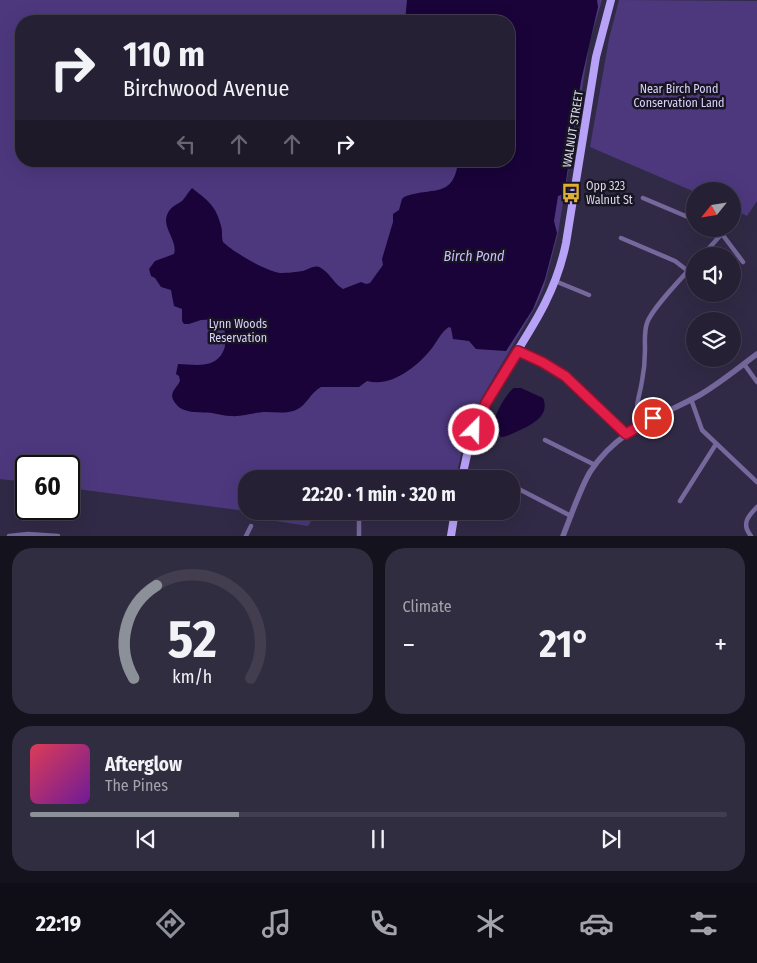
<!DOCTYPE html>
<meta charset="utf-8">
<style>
body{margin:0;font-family:"Fira Sans Condensed",sans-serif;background:#312d40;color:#f1f3f6;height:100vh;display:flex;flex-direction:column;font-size:19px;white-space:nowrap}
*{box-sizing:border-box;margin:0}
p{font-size:16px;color:#a3a3ac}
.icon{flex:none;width:28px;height:28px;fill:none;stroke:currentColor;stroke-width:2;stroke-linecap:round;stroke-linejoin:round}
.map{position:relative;height:536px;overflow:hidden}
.side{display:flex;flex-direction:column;gap:12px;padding:12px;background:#14121d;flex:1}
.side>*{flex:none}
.banner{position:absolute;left:15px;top:15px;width:500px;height:152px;border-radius:20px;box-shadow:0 5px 20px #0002,0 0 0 1px #423e4f;background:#252034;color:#f1f3f6;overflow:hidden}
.needle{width:32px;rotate:240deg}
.controls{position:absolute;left:686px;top:182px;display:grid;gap:10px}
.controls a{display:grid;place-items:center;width:55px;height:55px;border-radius:50%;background:#252034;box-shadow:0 5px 20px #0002,0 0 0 1px #423e4f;font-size:25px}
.speed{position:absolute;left:15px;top:455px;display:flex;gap:10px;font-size:25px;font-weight:700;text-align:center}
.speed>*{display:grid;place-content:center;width:65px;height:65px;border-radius:50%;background:#252034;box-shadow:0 5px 20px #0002,0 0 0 1px #423e4f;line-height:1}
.speed .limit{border:2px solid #111;border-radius:8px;background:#fff;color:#111}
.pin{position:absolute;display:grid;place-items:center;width:42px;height:42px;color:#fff;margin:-21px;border:2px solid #fff;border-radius:50%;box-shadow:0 1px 5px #0007}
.me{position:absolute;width:55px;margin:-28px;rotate:23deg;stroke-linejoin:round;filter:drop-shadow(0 0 4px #0008)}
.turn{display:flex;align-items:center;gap:18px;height:105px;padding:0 25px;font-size:22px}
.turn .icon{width:65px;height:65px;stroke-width:2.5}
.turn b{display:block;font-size:35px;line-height:42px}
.lanes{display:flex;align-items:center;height:48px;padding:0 25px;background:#0003;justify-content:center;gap:25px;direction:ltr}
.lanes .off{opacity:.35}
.big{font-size:38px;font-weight:700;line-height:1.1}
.side .card{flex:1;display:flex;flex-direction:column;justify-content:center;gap:8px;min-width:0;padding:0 18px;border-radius:20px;background:#312d40}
.side .dial{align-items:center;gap:0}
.dial svg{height:130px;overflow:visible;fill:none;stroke:#423e4f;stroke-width:7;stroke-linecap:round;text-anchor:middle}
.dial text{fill:#f1f3f6;stroke:none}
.song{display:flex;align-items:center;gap:15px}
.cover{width:60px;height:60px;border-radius:8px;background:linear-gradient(135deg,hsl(350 70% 55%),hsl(280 70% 35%))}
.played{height:5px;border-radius:2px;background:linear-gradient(90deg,#8c9099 30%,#423e4f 30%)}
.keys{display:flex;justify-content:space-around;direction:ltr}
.heat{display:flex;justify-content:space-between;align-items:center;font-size:28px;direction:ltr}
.side .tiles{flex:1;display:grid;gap:12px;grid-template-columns:1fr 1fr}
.card:last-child{grid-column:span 2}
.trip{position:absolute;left:238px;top:470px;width:282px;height:50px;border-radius:20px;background:#252034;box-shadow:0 5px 20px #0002,0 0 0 1px #423e4f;font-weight:700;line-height:50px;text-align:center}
.tab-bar{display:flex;height:80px;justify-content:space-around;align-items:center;background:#0f0d15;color:#a3a3ac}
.tab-bar .icon{width:35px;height:35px}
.tab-bar .active{color:#8c9099}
.tab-bar b{font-size:22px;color:#f1f3f6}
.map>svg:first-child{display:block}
</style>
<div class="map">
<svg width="757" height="536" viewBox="0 0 757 536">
<rect width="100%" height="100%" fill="#312a46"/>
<path fill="#4d387e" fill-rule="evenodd" d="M0 0H602L590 41 558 233 544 287 536 306 481 399 464 443 455 479 337 475 335 479H246V511L69 488V466H26V482L0 479ZM21 21H509V161H21Z
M619 0 757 1V201L747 216 733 209 732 191 695 192 590 147 609 39Z
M247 511H317L308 526 256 518 258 513Z"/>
<path fill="#190339" d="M407 0H597L598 7 581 81 564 194 558 196 554 221 557 233 545 279 533 309 506 351 476 349 469 341 453 339 451 328 449 327C441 332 438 340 432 348 418 366 391 388 367 381L359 387H321C310 393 307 405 296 410 286 414 276 412 266 412 254 412 243 417 231 416 225 416 219 414 212 413 202 412 183 414 176 404 167 394 176 389 180 381L179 376 176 374 178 364C189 364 202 367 213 362 229 354 230 328 216 319L201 320 189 324H184L182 321V309L174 306 171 290 161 287 155 278 151 276 149 269 155 261 174 254C178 241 162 228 167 215 170 207 176 205 182 201 186 197 188 192 192 188 207 200 216 205 221 226 223 232 221 236 223 242 233 252 266 271 280 273 286 273 297 272 303 271 309 269 315 264 321 268 330 273 334 284 343 289L361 282 366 284 370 283 383 265 382 259 393 222V214L399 210 402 199 404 197C431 186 454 200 458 161H509V21H405Z
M514 388H521L543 398C551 417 529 426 516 432 511 434 507 437 501 437 497 433 494 425 495 419 496 412 508 391 514 388Z"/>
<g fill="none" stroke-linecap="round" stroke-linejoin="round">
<path stroke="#75689c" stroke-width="4.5" d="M643 198 695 220
M732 222 738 216
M712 229 722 234 743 262
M621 238 675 261 688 271
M702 256 726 229
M555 281 589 295
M518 351 542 362 565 376 626 434
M744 364 757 382
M691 399 702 430 757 482
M639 426C634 405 639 400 642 381 644 371 645 360 645 350 645 341 644 332 647 323 652 308 683 277 695 263
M545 440 595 465
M511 485 571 516
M680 501 716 444
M9 536 28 534 58 536
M246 536 251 526
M359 536V511
M751 536C741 524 748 516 757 507"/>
<path stroke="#75689c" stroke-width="5.5" d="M563 536C571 516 580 489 590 472 617 430 657 418 698 396 719 384 738 368 757 354"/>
<path stroke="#b8a2f8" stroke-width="8" d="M462 479C467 452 473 427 486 403 516 347 553 308 566 243L596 57 611 0
M451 536 455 511"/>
</g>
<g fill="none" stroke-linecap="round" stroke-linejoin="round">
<defs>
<path id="route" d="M474 430 486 403 518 351 542 362 565 376 626 434 653 418"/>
</defs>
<use href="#route" stroke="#92132f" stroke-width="12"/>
<use href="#route" stroke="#e11d48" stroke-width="9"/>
</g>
<defs>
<symbol id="bus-bare" viewBox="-9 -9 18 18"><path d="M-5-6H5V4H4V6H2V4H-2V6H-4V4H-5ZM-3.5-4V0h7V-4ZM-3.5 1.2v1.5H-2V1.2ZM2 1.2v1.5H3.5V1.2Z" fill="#e1af34" stroke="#181522" stroke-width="2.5" paint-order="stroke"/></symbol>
</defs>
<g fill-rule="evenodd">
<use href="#bus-bare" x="557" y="179" width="28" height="28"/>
</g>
<g text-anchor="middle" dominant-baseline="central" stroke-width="5" stroke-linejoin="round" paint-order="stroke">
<g font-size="12" fill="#dad1fc" stroke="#181522">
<text x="679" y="89">Near Birch Pond<tspan x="679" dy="14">Conservation Land</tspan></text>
<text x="238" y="324">Lynn Woods<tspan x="238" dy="14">Reservation</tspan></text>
</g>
<g font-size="12" fill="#dbd8ea" stroke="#181522">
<text transform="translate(573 129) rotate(-81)">WALNUT STREET</text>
</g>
<g font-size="12" fill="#dbd8ea" stroke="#181522" text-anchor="start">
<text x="586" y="186">Opp 323<tspan x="586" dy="14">Walnut St</tspan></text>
</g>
<g font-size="14" font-style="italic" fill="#ccbdfe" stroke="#181522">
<text x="474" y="256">Birch Pond</text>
</g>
</g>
</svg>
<div class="controls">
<a><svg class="needle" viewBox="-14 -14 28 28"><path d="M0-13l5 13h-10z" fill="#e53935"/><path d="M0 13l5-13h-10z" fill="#a3a3ac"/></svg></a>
<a><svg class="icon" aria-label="sound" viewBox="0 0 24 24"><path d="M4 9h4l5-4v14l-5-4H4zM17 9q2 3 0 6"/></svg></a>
<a><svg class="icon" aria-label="layers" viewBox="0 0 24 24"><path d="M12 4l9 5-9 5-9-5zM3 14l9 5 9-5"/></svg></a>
</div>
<div class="speed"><div class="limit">60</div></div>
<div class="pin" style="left:653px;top:418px;background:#d93025"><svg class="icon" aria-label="arrive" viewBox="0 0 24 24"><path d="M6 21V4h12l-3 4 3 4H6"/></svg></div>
<svg class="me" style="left:474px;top:430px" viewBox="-20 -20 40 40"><circle r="17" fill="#e11d48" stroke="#fff" stroke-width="3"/><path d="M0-11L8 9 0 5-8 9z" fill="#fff"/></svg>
<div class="trip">22:20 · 1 min · 320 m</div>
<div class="banner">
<div class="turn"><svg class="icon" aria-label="right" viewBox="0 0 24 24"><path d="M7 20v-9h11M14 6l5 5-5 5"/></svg><div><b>110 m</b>Birchwood Avenue</div></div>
<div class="lanes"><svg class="icon off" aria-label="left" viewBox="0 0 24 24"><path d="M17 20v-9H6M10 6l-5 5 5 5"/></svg><svg class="icon off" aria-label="ahead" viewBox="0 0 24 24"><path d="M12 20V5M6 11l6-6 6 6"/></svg><svg class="icon off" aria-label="ahead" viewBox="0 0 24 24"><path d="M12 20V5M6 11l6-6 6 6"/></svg><svg class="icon" aria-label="right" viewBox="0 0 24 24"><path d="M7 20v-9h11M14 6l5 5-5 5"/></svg></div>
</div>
</div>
<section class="side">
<div class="tiles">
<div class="card dial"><svg viewBox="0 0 100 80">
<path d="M14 69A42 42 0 1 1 86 69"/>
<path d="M14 69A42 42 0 0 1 28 12" stroke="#8c9099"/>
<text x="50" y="56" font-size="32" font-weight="700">52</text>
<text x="50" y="72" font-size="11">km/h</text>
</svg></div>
<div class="card"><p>Climate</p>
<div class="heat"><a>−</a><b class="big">21°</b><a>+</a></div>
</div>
<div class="card">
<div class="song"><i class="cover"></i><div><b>Afterglow</b><p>The Pines</p></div></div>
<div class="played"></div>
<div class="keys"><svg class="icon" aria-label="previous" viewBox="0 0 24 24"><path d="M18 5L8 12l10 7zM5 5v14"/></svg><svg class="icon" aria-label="pause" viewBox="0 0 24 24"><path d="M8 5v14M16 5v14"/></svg><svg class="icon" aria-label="next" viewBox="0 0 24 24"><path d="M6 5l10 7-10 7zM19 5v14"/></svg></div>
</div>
</div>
</section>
<nav class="tab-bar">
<b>22:19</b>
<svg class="icon active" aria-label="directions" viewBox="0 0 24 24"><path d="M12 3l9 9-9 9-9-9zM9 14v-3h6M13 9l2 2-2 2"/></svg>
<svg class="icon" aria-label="music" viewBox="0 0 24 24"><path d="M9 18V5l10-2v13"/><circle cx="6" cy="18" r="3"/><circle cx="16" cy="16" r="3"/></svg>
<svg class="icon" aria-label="phone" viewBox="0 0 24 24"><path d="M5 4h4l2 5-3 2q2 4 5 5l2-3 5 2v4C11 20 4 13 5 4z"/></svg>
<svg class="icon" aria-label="climate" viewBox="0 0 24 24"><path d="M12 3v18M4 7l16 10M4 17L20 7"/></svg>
<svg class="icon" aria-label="car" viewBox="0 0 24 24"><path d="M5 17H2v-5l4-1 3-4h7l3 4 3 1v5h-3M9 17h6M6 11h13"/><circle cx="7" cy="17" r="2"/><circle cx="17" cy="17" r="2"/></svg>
<svg class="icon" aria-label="filters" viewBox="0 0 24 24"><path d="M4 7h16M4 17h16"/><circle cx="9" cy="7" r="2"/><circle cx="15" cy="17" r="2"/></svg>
</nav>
